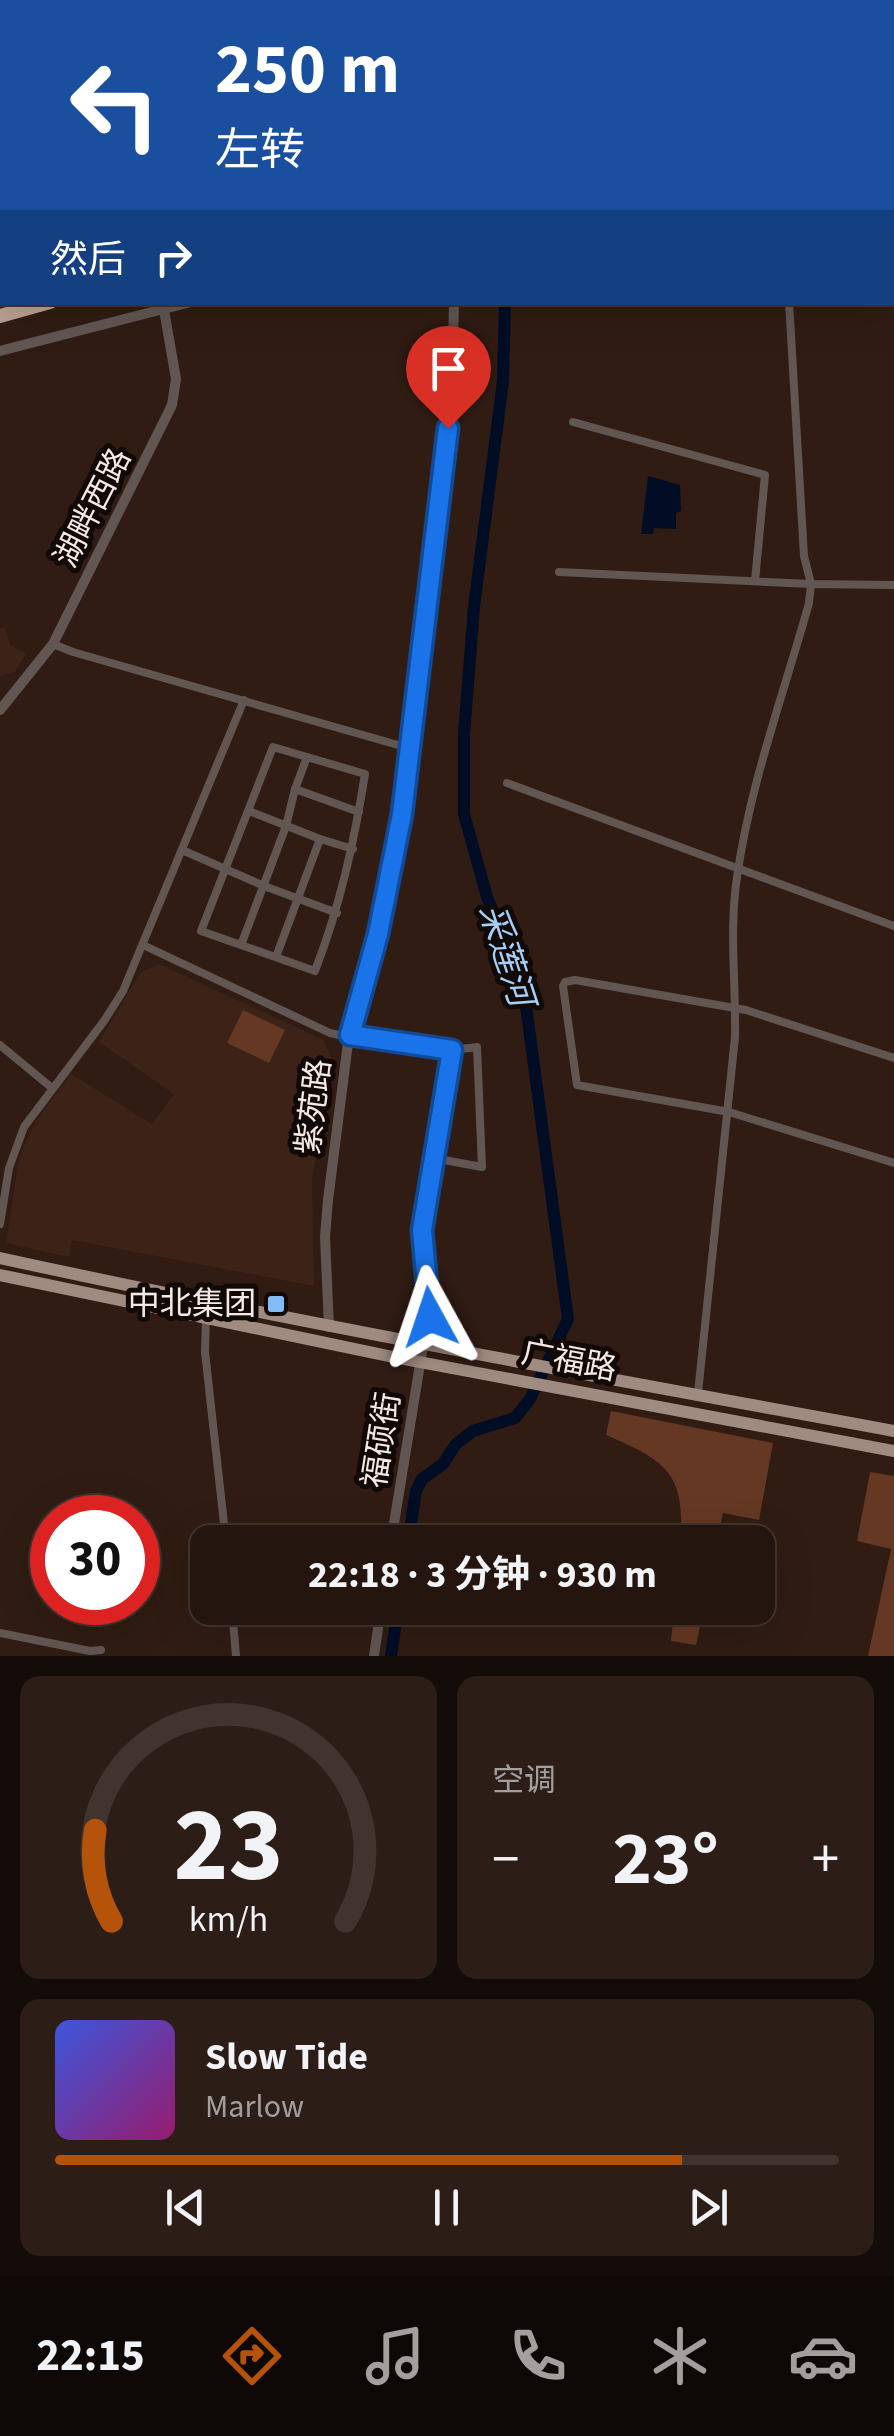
<!DOCTYPE html>
<html lang="zh">
<meta charset="utf-8">
<style>
body{margin:0;font-family:"Source Sans 3","Noto Sans SC",sans-serif;background:#2c1e17;color:#f1f3f6;height:100vh;display:flex;flex-direction:column;font-size:38px;white-space:nowrap}
*{box-sizing:border-box;margin:0}
p{font-size:32px;color:#a39f9e}
.icon{flex:none;width:55px;height:55px;fill:none;stroke:currentColor;stroke-width:2;stroke-linecap:round;stroke-linejoin:round}
.map{position:relative;height:1656px;overflow:hidden}
.drawer{display:flex;flex-direction:column;gap:20px;padding:20px;background:#140c08;flex:1}
.drawer>*{flex:none}
.top-card{position:absolute;left:0px;top:0px;width:895px;height:305px;box-shadow:0 10px 40px #0002,0 0 0 2px #41342e;background:#1a4fa0;color:#fff;overflow:hidden}
.speed{position:absolute;left:30px;top:1495px;display:flex;gap:20px;font-size:50px;font-weight:700;text-align:center}
.speed>*{display:grid;place-content:center;width:130px;height:130px;border-radius:50%;background:#24150e;box-shadow:0 10px 40px #0002,0 0 0 2px #41342e;line-height:1}
.speed .limit{border:15px solid #d22;background:#fff;color:#111}
.pin{position:absolute;display:grid;place-items:center;width:85px;height:85px;color:#fff;margin:-102px -42px;border-radius:50% 50% 50% 0;rotate:-45deg;box-shadow:0 0 10px #0007}
.pin .icon{rotate:45deg}
.me{position:absolute;width:110px;margin:-55px;rotate:355deg;stroke-linejoin:round;filter:drop-shadow(0 0 8px #0008)}
.turn{display:flex;align-items:center;gap:35px;height:210px;padding:0 50px;font-size:45px}
.turn .icon{width:130px;height:130px;stroke-width:2.5}
.turn b{display:block;font-size:70px;line-height:85px}
.then{display:flex;align-items:center;height:95px;padding:0 50px;background:#0003;gap:20px;font-size:38px}
.big{font-size:75px;font-weight:700;line-height:1.1}
.drawer .card{flex:1;display:flex;flex-direction:column;justify-content:center;gap:15px;min-width:0;padding:0 35px;border-radius:20px;background:#2c1e17}
.drawer .dial{align-items:center;gap:0}
.dial svg{height:260px;overflow:visible;fill:none;stroke:#41342e;stroke-width:7;stroke-linecap:round;text-anchor:middle}
.dial text{fill:#f1f3f6;stroke:none}
.song{display:flex;align-items:center;gap:30px}
.cover{width:120px;height:120px;border-radius:15px;background:linear-gradient(135deg,hsl(230 70% 55%),hsl(320 70% 35%))}
.played{height:10px;border-radius:5px;background:linear-gradient(90deg,#b45309 80%,#41342e 80%)}
.keys{display:flex;justify-content:space-around;direction:ltr}
.heat{display:flex;justify-content:space-between;align-items:center;font-size:55px;direction:ltr}
.drawer .tiles{flex:1;display:grid;gap:20px;grid-template-columns:1fr 1fr}
.card:last-child{grid-column:span 2}
.trip{position:absolute;left:190px;top:1525px;width:585px;height:100px;border-radius:20px;background:#24150e;box-shadow:0 10px 40px #0002,0 0 0 2px #41342e;font-weight:700;line-height:100px;text-align:center}
.tab-bar{display:flex;height:160px;justify-content:space-around;align-items:center;background:#0e0806;color:#a39f9e}
.tab-bar .icon{width:70px;height:70px}
.tab-bar .active{color:#b45309}
.tab-bar b{font-size:45px;color:#f1f3f6}
.map>svg:first-child{display:block}
</style>
<div class="map">
<svg width="894" height="1656" viewBox="0 0 894 1656">
<rect width="100%" height="100%" fill="#301c13"/>
<path fill="#3c2217" d="M5 627 11 646 26 653 15 672 0 676V628Z
M159 964 324 1040 333 1063 312 1178 314 1286 72 1240 69 1257 6 1243 18 1164 24 1146 36 1121 71 1074 128 1109 126 1114 129 1110 152 1124 174 1094 99 1042 141 972Z"/>
<path fill="#643823" d="M243 1010 285 1030 269 1063 227 1043Z
M611 1411 773 1443 759 1520 723 1513 717 1542H680C686 1474 667 1461 606 1435Z
M870 1472 894 1476V1656H868L891 1549 857 1541Z
M674 1608H704L696 1645 671 1641Z"/>
<path fill="#000d25" d="M648 476 680 485 681 511 676 513V529L654 528 653 534H641Z"/>
<g fill="none" stroke-linecap="round" stroke-linejoin="round">
<path stroke="#000d25" stroke-width="2.5" d="M685 2 689 0"/>
<path stroke="#000d25" stroke-width="12" d="M477 0V2
M408 1542 416 1491 422 1479 443 1464 456 1444 473 1431 515 1418 530 1399 568 1319 523 984 487 897 464 814V734L474 607 503 381 505 302
M391 1656 398 1608"/>
<path stroke="#615652" stroke-width="8" d="M573 422 765 475 755 581
M559 572 811 584 894 585
M53 644 73 652 412 749
M273 747 365 774C354 843 340 906 315 971L201 931Z
M507 783 894 926
M295 789 307 757
M249 811 320 839
M182 850 264 886 337 913
M143 945 330 1033 344 1036 362 1034 453 1050
M241 945 286 826 295 789 359 812
M276 957 320 839 353 849
M0 1045 52 1088
M894 1058 746 1010 575 980 565 982 563 986 577 1085 729 1112 894 1163
M0 1224 9 1168 24 1127 104 1021 123 991 244 700
M206 1318 205 1352 226 1542
M423 1346C435 1306 421 1269 423 1229 425 1170 442 1109 453 1050L477 1047 482 1167 433 1158
M698 1393 735 1037C736 984 729 929 737 877 750 784 784 693 809 603L811 584 804 556 789 302
M232 1608 236 1656
M0 1633 90 1651 101 1650"/>
<path stroke="#615652" stroke-width="10" d="M438 0 439 2
M892 189H894
M0 351 191 302
M0 710 53 644 172 405 176 379 164 310
M329 1327 325 1237 328 1200 349 1035 378 934 403 814 452 392 454 302
M391 1542 423 1346
M374 1656 381 1608"/>
<path stroke="#a08b81" stroke-width="12" d="M598 2 602 0
M718 2 721 0
M0 1258C297 1323 595 1376 894 1431
M0 1275 398 1358 894 1451"/>
<path stroke="#b99f94" stroke-width="14" d="M622 2 626 0
M651 2 655 0
M0 214 2 213
M0 241H2
M0 258 2 257
M0 316 50 302"/>
</g>
<g fill="none" stroke-linecap="round" stroke-linejoin="round">
<defs>
<path id="route" d="M430 1317 422 1230 452 1050 350 1035 378 934 402 814 448 428"/>
</defs>
<use href="#route" stroke="#114b97" stroke-width="25"/>
<use href="#route" stroke="#1a73e8" stroke-width="18"/>
</g>
<rect fill="#82bcfa" stroke="#110906" stroke-width="4" x="266" y="1294" width="20" height="20" rx="5"/>
<g text-anchor="middle" dominant-baseline="central" stroke-width="10" stroke-linejoin="round" paint-order="stroke">
<g font-size="32" fill="#f6e8e2" stroke="#110906">
<text transform="translate(93 508) rotate(-63)">湖畔西路</text>
<text transform="translate(314 1107) rotate(-83)">紫苑路</text>
<text transform="translate(569 1361) rotate(11)">广福路</text>
<text transform="translate(382 1440) rotate(-81)">福硕街</text>
</g>
<g font-size="32" fill="#f6e8e2" stroke="#110906" text-anchor="end">
<text x="256" y="1304">中北集团</text>
</g>
<g font-size="35" font-style="italic" fill="#a5cffb" stroke="#110906">
<text transform="translate(506 955) rotate(72)">采莲河</text>
</g>
</g>
</svg>
<div class="speed"><div class="limit">30</div></div>
<div class="pin" style="left:448px;top:428px;background:#d93025"><svg class="icon" aria-label="arrive" viewBox="0 0 24 24"><path d="M6 21V4h12l-3 4 3 4H6"/></svg></div>
<svg class="me" style="left:430px;top:1317px" viewBox="-20 -20 40 40"><path d="M0-17L14 15 0 8-14 15z" fill="#1a73e8" stroke="#fff" stroke-width="4"/></svg>
<div class="trip">22:18 · 3 分钟 · 930 m</div>
<div class="top-card">
<div class="turn"><svg class="icon" aria-label="left" viewBox="0 0 24 24"><path d="M17 20v-9H6M10 6l-5 5 5 5"/></svg><div><b>250 m</b>左转</div></div>
<div class="then">然后<svg class="icon" aria-label="right" viewBox="0 0 24 24"><path d="M7 20v-9h11M14 6l5 5-5 5"/></svg></div>
</div>
</div>
<section class="drawer">
<div class="tiles">
<div class="card dial"><svg viewBox="0 0 100 80">
<path d="M14 69A42 42 0 1 1 86 69"/>
<path d="M14 69A42 42 0 0 1 9 41" stroke="#b45309"/>
<text x="50" y="56" font-size="32" font-weight="700">23</text>
<text x="50" y="72" font-size="11">km/h</text>
</svg></div>
<div class="card"><p>空调</p>
<div class="heat"><a>−</a><b class="big">23°</b><a>+</a></div>
</div>
<div class="card">
<div class="song"><i class="cover"></i><div><b>Slow Tide</b><p>Marlow</p></div></div>
<div class="played"></div>
<div class="keys"><svg class="icon" aria-label="previous" viewBox="0 0 24 24"><path d="M18 5L8 12l10 7zM5 5v14"/></svg><svg class="icon" aria-label="pause" viewBox="0 0 24 24"><path d="M8 5v14M16 5v14"/></svg><svg class="icon" aria-label="next" viewBox="0 0 24 24"><path d="M6 5l10 7-10 7zM19 5v14"/></svg></div>
</div>
</div>
</section>
<nav class="tab-bar">
<b>22:15</b>
<svg class="icon active" aria-label="directions" viewBox="0 0 24 24"><path d="M12 3l9 9-9 9-9-9zM9 14v-3h6M13 9l2 2-2 2"/></svg>
<svg class="icon" aria-label="music" viewBox="0 0 24 24"><path d="M9 18V5l10-2v13"/><circle cx="6" cy="18" r="3"/><circle cx="16" cy="16" r="3"/></svg>
<svg class="icon" aria-label="phone" viewBox="0 0 24 24"><path d="M5 4h4l2 5-3 2q2 4 5 5l2-3 5 2v4C11 20 4 13 5 4z"/></svg>
<svg class="icon" aria-label="climate" viewBox="0 0 24 24"><path d="M12 3v18M4 7l16 10M4 17L20 7"/></svg>
<svg class="icon" aria-label="car" viewBox="0 0 24 24"><path d="M5 17H2v-5l4-1 3-4h7l3 4 3 1v5h-3M9 17h6M6 11h13"/><circle cx="7" cy="17" r="2"/><circle cx="17" cy="17" r="2"/></svg>
</nav>
